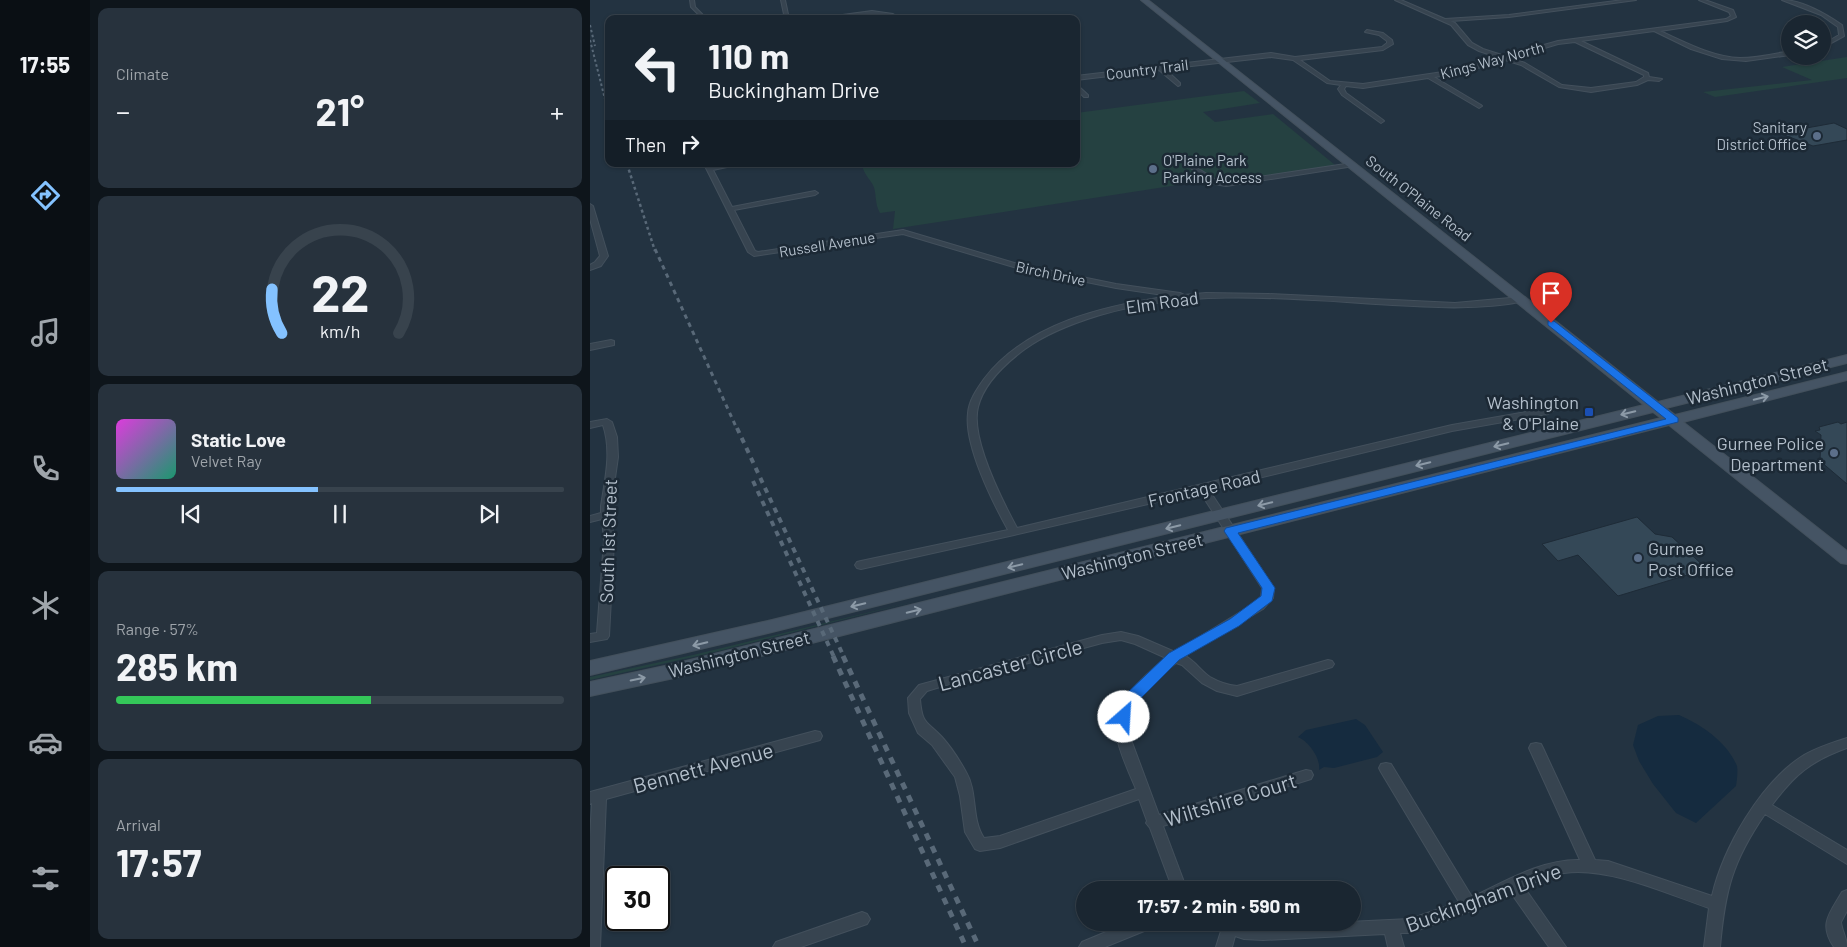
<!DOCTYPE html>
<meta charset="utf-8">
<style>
body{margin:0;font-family:Barlow,sans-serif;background:#27323d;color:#f1f3f6;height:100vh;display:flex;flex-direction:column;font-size:19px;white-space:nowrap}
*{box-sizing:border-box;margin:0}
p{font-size:16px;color:#9fa5ab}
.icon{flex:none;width:28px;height:28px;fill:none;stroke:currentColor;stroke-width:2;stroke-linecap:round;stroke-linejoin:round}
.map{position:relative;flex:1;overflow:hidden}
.details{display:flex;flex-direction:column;gap:8px;padding:8px;background:#0e151b;width:500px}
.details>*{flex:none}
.top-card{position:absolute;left:15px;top:15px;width:475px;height:152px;border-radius:10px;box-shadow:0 1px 4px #0004,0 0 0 1px #38434d;background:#1a2631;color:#f1f3f6;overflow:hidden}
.controls{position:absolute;left:1191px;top:15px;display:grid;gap:10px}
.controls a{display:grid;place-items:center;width:50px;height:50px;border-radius:50%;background:#1a2631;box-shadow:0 1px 4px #0004,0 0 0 1px #38434d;font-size:25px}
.speed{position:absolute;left:15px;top:866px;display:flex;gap:10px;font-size:25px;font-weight:700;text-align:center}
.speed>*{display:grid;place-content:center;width:65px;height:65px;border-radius:50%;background:#1a2631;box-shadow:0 1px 4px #0004,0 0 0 1px #38434d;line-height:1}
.speed .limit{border:2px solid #111;border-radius:8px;background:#fff;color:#111}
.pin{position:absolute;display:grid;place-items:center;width:42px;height:42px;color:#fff;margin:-51px -21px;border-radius:50% 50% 50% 0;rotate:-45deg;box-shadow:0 0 5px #0007}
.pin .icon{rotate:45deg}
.me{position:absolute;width:55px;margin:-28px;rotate:26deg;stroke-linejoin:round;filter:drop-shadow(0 0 4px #0008)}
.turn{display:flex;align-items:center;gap:18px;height:105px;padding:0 20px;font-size:22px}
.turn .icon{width:65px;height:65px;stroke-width:2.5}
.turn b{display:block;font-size:35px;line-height:42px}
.then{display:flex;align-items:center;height:48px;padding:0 20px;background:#0003;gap:10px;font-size:19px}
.big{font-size:38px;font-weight:700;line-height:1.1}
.details .widget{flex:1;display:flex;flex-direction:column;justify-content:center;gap:8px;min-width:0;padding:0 18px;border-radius:10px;background:#27323d}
.details .dial{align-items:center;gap:0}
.dial svg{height:130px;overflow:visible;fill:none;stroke:#38434d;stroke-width:7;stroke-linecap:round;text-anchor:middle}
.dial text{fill:#f1f3f6;stroke:none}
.song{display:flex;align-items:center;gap:15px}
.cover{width:60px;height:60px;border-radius:8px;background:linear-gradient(135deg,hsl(300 70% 55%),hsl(160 70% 35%))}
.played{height:5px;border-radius:2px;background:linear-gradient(90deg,#84c2ff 45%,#38434d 45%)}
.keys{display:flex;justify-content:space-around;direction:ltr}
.heat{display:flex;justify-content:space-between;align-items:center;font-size:28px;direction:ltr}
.charge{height:8px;border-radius:4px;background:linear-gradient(90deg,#34c759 57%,#38434d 0)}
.trip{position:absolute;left:486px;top:881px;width:285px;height:50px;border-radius:25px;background:#1a2631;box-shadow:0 1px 4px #0004,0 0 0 1px #38434d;font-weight:700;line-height:50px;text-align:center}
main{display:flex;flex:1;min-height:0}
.dock{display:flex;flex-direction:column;width:90px;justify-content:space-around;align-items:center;background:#0a0f14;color:#9fa5ab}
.dock .icon{width:35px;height:35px}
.dock .on{color:#84c2ff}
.dock b{font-size:22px;color:#f1f3f6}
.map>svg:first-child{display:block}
</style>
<main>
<nav class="dock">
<b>17:55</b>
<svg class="icon on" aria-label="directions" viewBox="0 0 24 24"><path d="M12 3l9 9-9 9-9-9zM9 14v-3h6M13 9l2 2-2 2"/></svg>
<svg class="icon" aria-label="music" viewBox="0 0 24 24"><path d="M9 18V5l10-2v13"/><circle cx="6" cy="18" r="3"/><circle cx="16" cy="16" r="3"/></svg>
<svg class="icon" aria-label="phone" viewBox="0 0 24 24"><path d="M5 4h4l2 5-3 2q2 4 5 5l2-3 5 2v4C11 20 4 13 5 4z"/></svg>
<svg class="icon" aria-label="climate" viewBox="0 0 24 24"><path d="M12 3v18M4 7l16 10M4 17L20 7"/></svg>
<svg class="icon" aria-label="car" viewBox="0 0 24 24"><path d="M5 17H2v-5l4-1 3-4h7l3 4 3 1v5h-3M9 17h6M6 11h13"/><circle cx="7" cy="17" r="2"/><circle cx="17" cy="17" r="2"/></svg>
<svg class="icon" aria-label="filters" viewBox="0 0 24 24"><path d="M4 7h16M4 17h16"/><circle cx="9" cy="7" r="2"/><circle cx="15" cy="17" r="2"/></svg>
</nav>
<section class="details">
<div class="widget"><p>Climate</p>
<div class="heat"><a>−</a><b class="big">21°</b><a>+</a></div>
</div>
<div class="widget dial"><svg viewBox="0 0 100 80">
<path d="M14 69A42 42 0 1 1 86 69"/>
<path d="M14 69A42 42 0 0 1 8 42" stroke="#84c2ff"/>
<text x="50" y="56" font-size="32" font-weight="700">22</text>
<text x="50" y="72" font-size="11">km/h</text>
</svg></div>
<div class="widget">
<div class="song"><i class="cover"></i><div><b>Static Love</b><p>Velvet Ray</p></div></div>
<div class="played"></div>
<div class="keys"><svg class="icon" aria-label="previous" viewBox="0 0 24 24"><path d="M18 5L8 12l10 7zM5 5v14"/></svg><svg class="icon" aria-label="pause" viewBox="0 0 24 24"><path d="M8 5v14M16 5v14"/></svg><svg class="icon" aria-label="next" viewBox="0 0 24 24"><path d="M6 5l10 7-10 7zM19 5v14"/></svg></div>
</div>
<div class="widget"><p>Range · 57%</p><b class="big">285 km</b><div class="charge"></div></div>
<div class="widget"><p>Arrival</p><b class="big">17:57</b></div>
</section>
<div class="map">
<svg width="1257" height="947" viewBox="0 0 1257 947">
<rect width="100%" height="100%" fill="#233341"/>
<path fill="#254141" d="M1257 57V78L1125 97 1113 92 1222 80 1192 67Z
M654 91 670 103 613 112 625 122 683 114 745 165 616 186 607 182 303 229 305 211 290 213C284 203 287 193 283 185 279 178 273 173 272 164H486V113Z
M326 601 121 653 0 680V677L103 655Z"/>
<path fill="#152b3f" d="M1089 715C1112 725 1137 742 1147 766 1148 771 1147 780 1146 786L1106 823 1086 813 1063 784 1049 761 1043 745 1048 725 1068 716Z
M766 719 775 725 793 752 787 757 744 768 734 767 729 770C731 758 718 741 708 737L716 730Z"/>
<path fill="#344857" stroke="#1e2b37" d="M1244 123 1257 129V140L1223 146 1189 133Z
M1248 422 1251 424 1257 422V484L1230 461 1231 435 1225 431 1230 430 1229 427Z
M1047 517 1065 534 1082 537 1117 569 1028 596 988 555 968 561 952 544Z"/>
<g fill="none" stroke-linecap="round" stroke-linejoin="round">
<defs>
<path id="street" d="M100 0H104L105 7 113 15V19H109V15L101 7Z
M191 0H195L199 19H195Z
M805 0H811L855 19 919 15 1033 0H1046L919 17 861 21 865 23 882 43 893 49 915 56 968 41 1136 19 1141 16 1139 12 1109 0H1115L1143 10 1146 17 1137 21 1070 31C1095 42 1122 57 1150 58 1167 58 1184 54 1200 51V55L1156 61 1132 59 1101 49 1064 31 991 41 1058 73 1059 77 1072 79 1069 81 1058 80 1047 85 1001 92 969 87 931 65 915 60 867 74 844 77 891 105 892 106 889 108 838 78 773 88 756 86 754 89 756 93 793 120 794 121 791 123 752 95 748 89 751 85 737 83 703 60 681 57 575 69 590 83V85L588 86 569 70 486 80V76L681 53 705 57 792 47 797 43V41L789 35 775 32 777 30 793 33 802 40 803 44 793 50 710 60 740 81 773 84 866 70 910 58 889 51 878 45 861 25ZM985 42 1054 75V77L1046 82 1001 88 972 85 935 63 921 58 968 44Z
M1192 0C1212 0 1236 14 1252 25L1254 36 1232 48V45L1249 35 1248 27 1231 15Z
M282 11 303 14 312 19 282 14 223 19Z
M486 84 498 95V97H494L486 89Z
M762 163 764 164V166L636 186 624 184 599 167 604 166 628 181 636 182Z
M114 164H120L122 167 139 164H151L123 170 142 207 225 191 228 193 225 195 144 210 165 251 168 252 313 230 428 264 526 284 590 293 594 295 616 293 678 294 865 303 931 297 935 299C925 307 865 308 849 307 737 304 620 283 510 315 484 323 457 333 435 349 416 363 394 383 388 407 380 438 412 500 427 528L862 425 958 408 963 411 958 414 862 431 619 490 684 588 683 598 673 609 595 656C605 661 611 671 620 677 629 682 637 685 647 686L738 660 742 661 744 664 742 667 647 696 627 691 612 683 592 665 586 663 566 679 550 698 541 715 540 737 569 815 716 770 721 771 723 775 721 779 573 826 597 890H583L560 828 556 823 557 821 549 799 410 848 390 851 385 849 375 832 370 796 365 777 342 745 328 733 319 713 318 698 329 685 512 635 531 632 548 636 585 652 665 603 671 597 672 588 610 492 424 535 271 569 267 568 265 565 267 562 271 561 418 530C402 501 374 445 378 413 379 400 387 389 394 379 437 323 514 306 580 296L526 288 427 268 313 234 164 256 158 252ZM531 640 545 644 576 658C553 676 521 705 527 737 529 751 540 775 546 789L410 836 394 838C381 819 388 792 376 772 370 761 361 747 352 737 337 721 332 725 330 699L337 691 350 687 512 643Z
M0 204 3 206 18 256 11 266 0 270V265L5 262 10 256 0 219Z
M21 340 24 341V345L0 350V344Z
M17 419 22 422 27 437 28 457 21 506 24 541 19 636 17 639 0 642V634L7 633 14 541 12 519 0 522V516L11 513V506C15 479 22 452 13 425L0 428V422Z
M225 731 230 732 232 736 230 740 16 799 10 947H0V837L2 803 0 804V792Z
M1257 738V748C1221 761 1205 774 1182 805L1257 850V864L1175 814C1142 862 1135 891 1130 947H1114L1119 908C1078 894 1017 866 974 873 960 875 947 882 934 887L976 947H959L921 893 884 910 820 933H810L814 947H798L795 934 673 940 654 939 645 936 642 947H626L631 931 620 927 618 922C637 922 654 925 673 926L820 919 869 902 791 772 789 768 791 764 796 763 801 764 882 897C916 881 952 859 990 860L939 748 941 744 946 743 951 744 953 748 1005 860 1018 861 1122 896C1133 848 1170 784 1211 757 1225 748 1242 743 1257 738Z
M1257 890V911L1251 922C1252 931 1257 938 1257 947H1244C1228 924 1240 913 1252 892Z
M272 912 277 914 280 919 277 924 211 947H183L186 942Z
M540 922H566L564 927 515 947H489L492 942Z"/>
<path id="secondary" d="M551 0H558L1068 402 1257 355V363L1076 408 1085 415 1257 372V380L1093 422 1257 551V564L1251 563 1079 425 84 678 0 696V682L84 664 1071 418 1063 412 182 632 0 675V661L182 620 1054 405Z"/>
</defs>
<use href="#street" stroke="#43505c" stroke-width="2"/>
<use href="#secondary" stroke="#43505c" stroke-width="2"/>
<use href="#street" fill="#374450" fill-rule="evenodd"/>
<use href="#secondary" fill="#455464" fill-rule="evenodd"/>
<path stroke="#596978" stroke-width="2" stroke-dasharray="2.5 2.5" stroke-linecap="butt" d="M0 25 5 46
M0 40 18 111"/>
<path stroke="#596978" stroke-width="2.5" stroke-dasharray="3 3" stroke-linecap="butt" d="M18 109 19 114
M37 164 65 251"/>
<path stroke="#596978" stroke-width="3" stroke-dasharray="4.5 4.5" stroke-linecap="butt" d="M65 249 147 429"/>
<path stroke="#596978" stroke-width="4" stroke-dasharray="5.5 5.5" stroke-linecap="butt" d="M147 428 254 657
M163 481 244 657"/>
<path stroke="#596978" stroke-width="5" stroke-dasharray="7 7" stroke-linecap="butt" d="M243 656 376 947
M253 656 389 947"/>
</g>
<defs><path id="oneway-shaft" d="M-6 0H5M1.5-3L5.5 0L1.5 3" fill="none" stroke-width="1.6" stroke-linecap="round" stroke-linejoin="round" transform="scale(1.25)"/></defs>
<g stroke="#8c9aa7">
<use href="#oneway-shaft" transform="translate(1171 398) rotate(-14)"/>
<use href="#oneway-shaft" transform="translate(1038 413) rotate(166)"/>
<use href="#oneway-shaft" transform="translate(911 445) rotate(166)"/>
<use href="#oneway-shaft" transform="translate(833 464) rotate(166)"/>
<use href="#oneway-shaft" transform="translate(675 504) rotate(166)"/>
<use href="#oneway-shaft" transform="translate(583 527) rotate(166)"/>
<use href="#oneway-shaft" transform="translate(425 566) rotate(166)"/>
<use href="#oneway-shaft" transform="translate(268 605) rotate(166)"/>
<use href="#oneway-shaft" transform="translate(324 611) rotate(-14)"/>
<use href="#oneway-shaft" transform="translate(110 644) rotate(166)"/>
<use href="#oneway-shaft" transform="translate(48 679) rotate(-12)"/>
</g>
<path fill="#1a73e8" stroke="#114b97" d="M958 321H964L1088 418V422L648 533 685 588 682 601 649 626 589 660 548 701 539 721H529L527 717 536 694 579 653 640 619 671 596 672 588 634 531 636 528 1076 419 958 325Z"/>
<g fill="#5c6f8a" stroke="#1c2935" stroke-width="2">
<circle cx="1227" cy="136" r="5"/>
<circle cx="563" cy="169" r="5"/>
<circle cx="1244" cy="453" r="5"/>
<circle cx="1048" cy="558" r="5"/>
</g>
<rect fill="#1a4fb4" stroke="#1c2935" stroke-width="2" x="994" y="407" width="10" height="10" rx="2.5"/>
<g text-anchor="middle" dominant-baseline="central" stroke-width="5" stroke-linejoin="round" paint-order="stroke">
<g font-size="15" fill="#b3bfcb" stroke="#1c2935">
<text transform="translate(902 60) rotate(-15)">Kings Way North</text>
<text transform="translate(557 69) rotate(-7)">Country Trail</text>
<text transform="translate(829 198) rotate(38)">South O'Plaine Road</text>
<text transform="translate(237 244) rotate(-9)">Russell Avenue</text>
<text transform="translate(461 273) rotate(12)">Birch Drive</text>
</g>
<g font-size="15" fill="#b3bfcb" stroke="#1c2935" text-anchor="end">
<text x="1217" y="127">Sanitary<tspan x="1217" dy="17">District Office</tspan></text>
<text x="573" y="160" text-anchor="start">O'Plaine Park<tspan x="573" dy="17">Parking Access</tspan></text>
</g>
<g font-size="18" fill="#b3bfcb" stroke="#1c2935">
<text transform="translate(572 302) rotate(-8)">Elm Road</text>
<text transform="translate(1167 381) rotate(-14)">Washington Street</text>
<text transform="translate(614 488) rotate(-13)">Frontage Road</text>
<text transform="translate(18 541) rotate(-88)">South 1st Street</text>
<text transform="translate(542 556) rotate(-14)">Washington Street</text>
<text transform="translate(149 654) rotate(-14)">Washington Street</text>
</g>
<g font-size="18" fill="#b3bfcb" stroke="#1c2935" text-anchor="end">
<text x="989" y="402">Washington<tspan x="989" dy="21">&amp; O'Plaine</tspan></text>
<text x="1234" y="443">Gurnee Police<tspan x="1234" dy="21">Department</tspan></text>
<text x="1058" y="548" text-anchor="start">Gurnee<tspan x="1058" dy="21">Post Office</tspan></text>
</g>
<g font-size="21" fill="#b3bfcb" stroke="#1c2935">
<text transform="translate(420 664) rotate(-15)">Lancaster Circle</text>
<text transform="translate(113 767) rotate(-15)">Bennett Avenue</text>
<text transform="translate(640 799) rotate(-17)">Wiltshire Court</text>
<text transform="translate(893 897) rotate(-20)">Buckingham Drive</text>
</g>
</g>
</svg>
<div class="controls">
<a><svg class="icon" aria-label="layers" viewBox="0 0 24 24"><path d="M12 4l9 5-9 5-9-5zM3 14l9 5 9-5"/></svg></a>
</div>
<div class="speed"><div class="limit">30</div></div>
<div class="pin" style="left:961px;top:323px;background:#d93025"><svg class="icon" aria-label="arrive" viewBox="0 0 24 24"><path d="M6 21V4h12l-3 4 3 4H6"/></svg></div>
<svg class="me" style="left:534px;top:717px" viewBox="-20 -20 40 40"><circle r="19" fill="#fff"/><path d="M0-13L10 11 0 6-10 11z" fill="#1a73e8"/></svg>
<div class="trip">17:57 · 2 min · 590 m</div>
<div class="top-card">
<div class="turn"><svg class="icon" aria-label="left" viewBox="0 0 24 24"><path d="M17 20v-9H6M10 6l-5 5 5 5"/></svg><div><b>110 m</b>Buckingham Drive</div></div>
<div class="then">Then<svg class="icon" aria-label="right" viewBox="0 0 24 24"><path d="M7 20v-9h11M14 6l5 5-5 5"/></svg></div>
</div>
</div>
</main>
